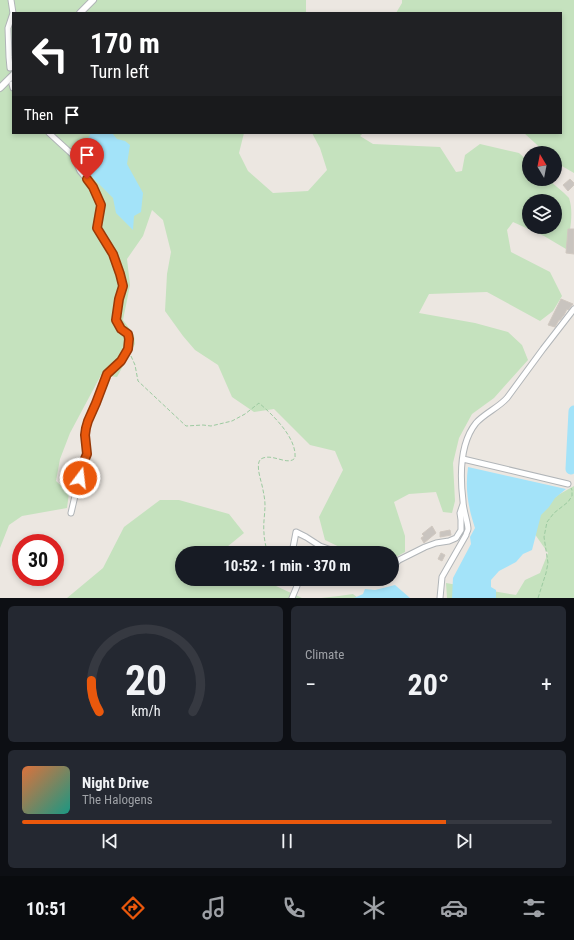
<!DOCTYPE html>
<meta charset="utf-8">
<style>
body{margin:0;font-family:"Roboto Condensed",sans-serif;background:#242831;color:#f1f3f6;height:100vh;display:flex;flex-direction:column;font-size:15px;white-space:nowrap}
*{box-sizing:border-box;margin:0}
p{font-size:13px;color:#9ea1a6}
.icon{flex:none;width:22px;height:22px;fill:none;stroke:currentColor;stroke-width:2;stroke-linecap:round;stroke-linejoin:round}
.map{position:relative;height:598px;overflow:hidden}
.drawer{display:flex;flex-direction:column;gap:8px;padding:8px;background:#0d0f14;flex:1}
.drawer>*{flex:none}
.banner{position:absolute;left:12px;top:12px;width:550px;height:122px;border-radius:0px;box-shadow:0 2px 6px #0003;background:#202124;color:#fff;overflow:hidden}
.needle{width:26px;rotate:350deg}
.buttons{position:absolute;left:522px;top:146px;display:grid;gap:8px}
.buttons a{display:grid;place-items:center;width:40px;height:40px;border-radius:50%;background:#171b24;box-shadow:0 2px 6px #0003;font-size:20px}
.speed{position:absolute;left:12px;top:534px;display:flex;gap:8px;font-size:20px;font-weight:700;text-align:center}
.speed>*{display:grid;place-content:center;width:52px;height:52px;border-radius:50%;background:#171b24;box-shadow:0 2px 6px #0003;line-height:1}
.speed .limit{border:6px solid #d22;background:#fff;color:#111}
.pin{position:absolute;display:grid;place-items:center;width:34px;height:34px;color:#fff;margin:-41px -17px;border-radius:50% 50% 50% 0;rotate:-45deg;box-shadow:0 0 4px #0007}
.pin .icon{rotate:45deg}
.me{position:absolute;width:44px;margin:-22px;rotate:15deg;stroke-linejoin:round;filter:drop-shadow(0 0 3px #0008)}
.turn{display:flex;align-items:center;gap:14px;height:84px;padding:0 12px;font-size:18px}
.turn .icon{width:52px;height:52px;stroke-width:2.5}
.turn b{display:block;font-size:28px;line-height:34px}
.then{display:flex;align-items:center;height:38px;padding:0 12px;background:#0003;gap:8px;font-size:15px}
.big{font-size:30px;font-weight:700;line-height:1.1}
.drawer .card{flex:1;display:flex;flex-direction:column;justify-content:center;gap:6px;min-width:0;padding:0 14px;border-radius:6px;background:#242831}
.drawer .dial{align-items:center;gap:0}
.dial svg{height:104px;overflow:visible;fill:none;stroke:#363941;stroke-width:7;stroke-linecap:round;text-anchor:middle}
.dial text{fill:#f1f3f6;stroke:none}
.song{display:flex;align-items:center;gap:12px}
.cover{width:48px;height:48px;border-radius:6px;background:linear-gradient(135deg,hsl(20 70% 55%),hsl(170 70% 35%))}
.played{height:4px;border-radius:2px;background:linear-gradient(90deg,#ea580c 80%,#363941 80%)}
.keys{display:flex;justify-content:space-around;direction:ltr}
.heat{display:flex;justify-content:space-between;align-items:center;font-size:22px;direction:ltr}
.drawer .tiles{flex:1;display:grid;gap:8px;grid-template-columns:1fr 1fr}
.card:last-child{grid-column:span 2}
.trip{position:absolute;left:175px;top:546px;width:224px;height:40px;border-radius:20px;background:#171b24;box-shadow:0 2px 6px #0003;font-weight:700;line-height:40px;text-align:center}
.tab-bar{display:flex;height:64px;justify-content:space-around;align-items:center;background:#090b0e;color:#9ea1a6}
.tab-bar .icon{width:28px;height:28px}
.tab-bar .current{color:#ea580c}
.tab-bar b{font-size:18px;color:#f1f3f6}
.map>svg:first-child{display:block}
</style>
<div class="map">
<svg width="574" height="598" viewBox="0 0 574 598">
<rect width="100%" height="100%" fill="#ece7e1"/>
<path fill="#c5e2be" fill-rule="evenodd" d="M0 0H306V13H13V133H244L239 153 248 171 273 193 308 191 327 170 320 148 312 133H363L360 136 373 144 440 147 456 172 462 171 465 155 480 144 519 153 529 162V179H548C554 185 563 191 569 198 574 212 570 233 566 249L544 236 513 222 507 230 511 252 550 272 562 296 553 311 540 321 487 292 429 294 419 313 475 323 508 332 522 345 528 360 494 398 472 414 459 438 453 463 455 501 452 513 443 512 436 492 409 494 394 502 405 536V552L392 559V553H352L325 540 319 517 343 470 335 451 310 445 274 409 254 412 232 397 218 365 195 350 183 336 165 311 167 274 171 252 163 220 152 210 143 236 127 259 130 285 123 320 134 335 135 344 117 377 101 375 70 433 60 459 56 481 69 493 67 508 22 516 9 525 0 548ZM529 201H555V227H529Z
M402 0H574V173L555 162V153H546L524 133H561V13H396L402 3Z
M574 486V598H447L446 583 516 595 525 580 540 573 548 553 532 530 537 511 558 495Z
M160 500H179L229 514 244 533 227 547 228 553H182V579H258L261 586H276L302 598H67L103 568 124 527Z
M353 594 358 598H321L339 596Z"/>
<path fill="#a3e3f9" d="M91 133H112L117 139 125 141 130 145 127 164 143 193 141 212 134 216 133 230 116 213 113 198 85 170 79 155Z
M468 467 566 489 555 498 549 507 541 515 532 550 523 554 516 562 499 571 491 580V587L496 590V598H452L453 578 471 544 470 537 475 528C468 507 465 489 468 467Z
M395 585 410 598H354L363 594 365 589 375 590Z"/>
<g fill="none" stroke-linecap="round" stroke-linejoin="round">
<path stroke="#a3e3f9" stroke-width="11" d="M571 469 574 411"/>
</g>
<path fill="#c9c4bf" stroke="#d0c8c0" d="M570 179 574 183V185L568 191 563 185Z
M568 229H574V254L566 253Z
M561 299 573 304 568 310 567 309 564 315 560 320H559L555 327 548 325Z
M432 526 436 533 424 543 421 538 424 536 422 534Z
M450 530 451 535 440 537V532Z
M441 553 445 555 442 561 438 559Z"/>
<g fill="none" stroke-linecap="round" stroke-linejoin="round">
<defs>
<path id="minor" d="M11 0 13 13
M10 68 9 57 8 28 13 13
M12 84 13 88
M49 133 73 155 80 171 93 187 101 205 97 228 113 254 120 274 123 286 119 299 116 320 121 329 128 334 129 339 128 349 121 361 107 374 96 403 88 421 86 428 85 435 87 454 82 466 71 513
M463 459 568 484
M292 553 296 532 306 537 320 546 340 553
M392 567 399 560 425 547 436 543 449 541 456 538 461 530V520L460 513 463 504
M292 598 297 586V579
M440 598 442 577 466 535C466 533 468 531 468 529 468 523 463 509 463 501 460 476 459 444 476 423 485 413 498 408 507 398L543 349 574 309"/>
<path id="tertiary" d="M80 13 93 0
M0 88 13 75"/>
</defs>
<use href="#minor" stroke="#b1b5b8" stroke-width="7"/>
<use href="#tertiary" stroke="#b1b5b8" stroke-width="8"/>
<path stroke="#9ccaa0" stroke-width="1" stroke-dasharray="4 2" stroke-linecap="butt" d="M131 356 135 365 138 381 186 426 203 425 211 426 232 421 245 414 259 403C273 415 297 438 295 458 288 466 274 454 263 458 253 461 262 482 263 490 264 495 265 500 265 505 265 514 263 524 264 533 264 539 266 546 267 552L268 553
M538 598 546 573 548 563 544 537 547 522 554 513 568 502 572 496V490L571 488"/>
<use href="#minor" stroke="#fff" stroke-width="5"/>
<use href="#tertiary" stroke="#fff" stroke-width="6"/>
</g>
<g fill="none" stroke-linecap="round" stroke-linejoin="round">
<defs>
<path id="route" d="M80 478 82 466 87 454 85 435 86 428 88 421 96 403 107 374 121 361 128 349 129 339 128 334 121 329 116 320 119 299 123 286 120 274 113 254 97 228 101 205 93 187 87 179"/>
</defs>
<use href="#route" stroke="#983908" stroke-width="10"/>
<use href="#route" stroke="#ea580c" stroke-width="7"/>
</g>
</svg>
<div class="buttons">
<a><svg class="needle" viewBox="-14 -14 28 28"><path d="M0-13l5 13h-10z" fill="#e53935"/><path d="M0 13l5-13h-10z" fill="#9ea1a6"/></svg></a>
<a><svg class="icon" aria-label="layers" viewBox="0 0 24 24"><path d="M12 4l9 5-9 5-9-5zM3 14l9 5 9-5"/></svg></a>
</div>
<div class="speed"><div class="limit">30</div></div>
<div class="pin" style="left:87px;top:179px;background:#d93025"><svg class="icon" aria-label="arrive" viewBox="0 0 24 24"><path d="M6 21V4h12l-3 4 3 4H6"/></svg></div>
<svg class="me" style="left:80px;top:478px" viewBox="-20 -20 40 40"><circle r="17" fill="#ea580c" stroke="#fff" stroke-width="3"/><path d="M0-11L8 9 0 5-8 9z" fill="#fff"/></svg>
<div class="trip">10:52 · 1 min · 370 m</div>
<div class="banner">
<div class="turn"><svg class="icon" aria-label="left" viewBox="0 0 24 24"><path d="M17 20v-9H6M10 6l-5 5 5 5"/></svg><div><b>170 m</b>Turn left</div></div>
<div class="then">Then<svg class="icon" aria-label="arrive" viewBox="0 0 24 24"><path d="M6 21V4h12l-3 4 3 4H6"/></svg></div>
</div>
</div>
<section class="drawer">
<div class="tiles">
<div class="card dial"><svg viewBox="0 0 100 80">
<path d="M14 69A42 42 0 1 1 86 69"/>
<path d="M14 69A42 42 0 0 1 8 45" stroke="#ea580c"/>
<text x="50" y="56" font-size="32" font-weight="700">20</text>
<text x="50" y="72" font-size="11">km/h</text>
</svg></div>
<div class="card"><p>Climate</p>
<div class="heat"><a>−</a><b class="big">20°</b><a>+</a></div>
</div>
<div class="card">
<div class="song"><i class="cover"></i><div><b>Night Drive</b><p>The Halogens</p></div></div>
<div class="played"></div>
<div class="keys"><svg class="icon" aria-label="previous" viewBox="0 0 24 24"><path d="M18 5L8 12l10 7zM5 5v14"/></svg><svg class="icon" aria-label="pause" viewBox="0 0 24 24"><path d="M8 5v14M16 5v14"/></svg><svg class="icon" aria-label="next" viewBox="0 0 24 24"><path d="M6 5l10 7-10 7zM19 5v14"/></svg></div>
</div>
</div>
</section>
<nav class="tab-bar">
<b>10:51</b>
<svg class="icon current" aria-label="directions" viewBox="0 0 24 24"><path d="M12 3l9 9-9 9-9-9zM9 14v-3h6M13 9l2 2-2 2"/></svg>
<svg class="icon" aria-label="music" viewBox="0 0 24 24"><path d="M9 18V5l10-2v13"/><circle cx="6" cy="18" r="3"/><circle cx="16" cy="16" r="3"/></svg>
<svg class="icon" aria-label="phone" viewBox="0 0 24 24"><path d="M5 4h4l2 5-3 2q2 4 5 5l2-3 5 2v4C11 20 4 13 5 4z"/></svg>
<svg class="icon" aria-label="climate" viewBox="0 0 24 24"><path d="M12 3v18M4 7l16 10M4 17L20 7"/></svg>
<svg class="icon" aria-label="car" viewBox="0 0 24 24"><path d="M5 17H2v-5l4-1 3-4h7l3 4 3 1v5h-3M9 17h6M6 11h13"/><circle cx="7" cy="17" r="2"/><circle cx="17" cy="17" r="2"/></svg>
<svg class="icon" aria-label="filters" viewBox="0 0 24 24"><path d="M4 7h16M4 17h16"/><circle cx="9" cy="7" r="2"/><circle cx="15" cy="17" r="2"/></svg>
</nav>
